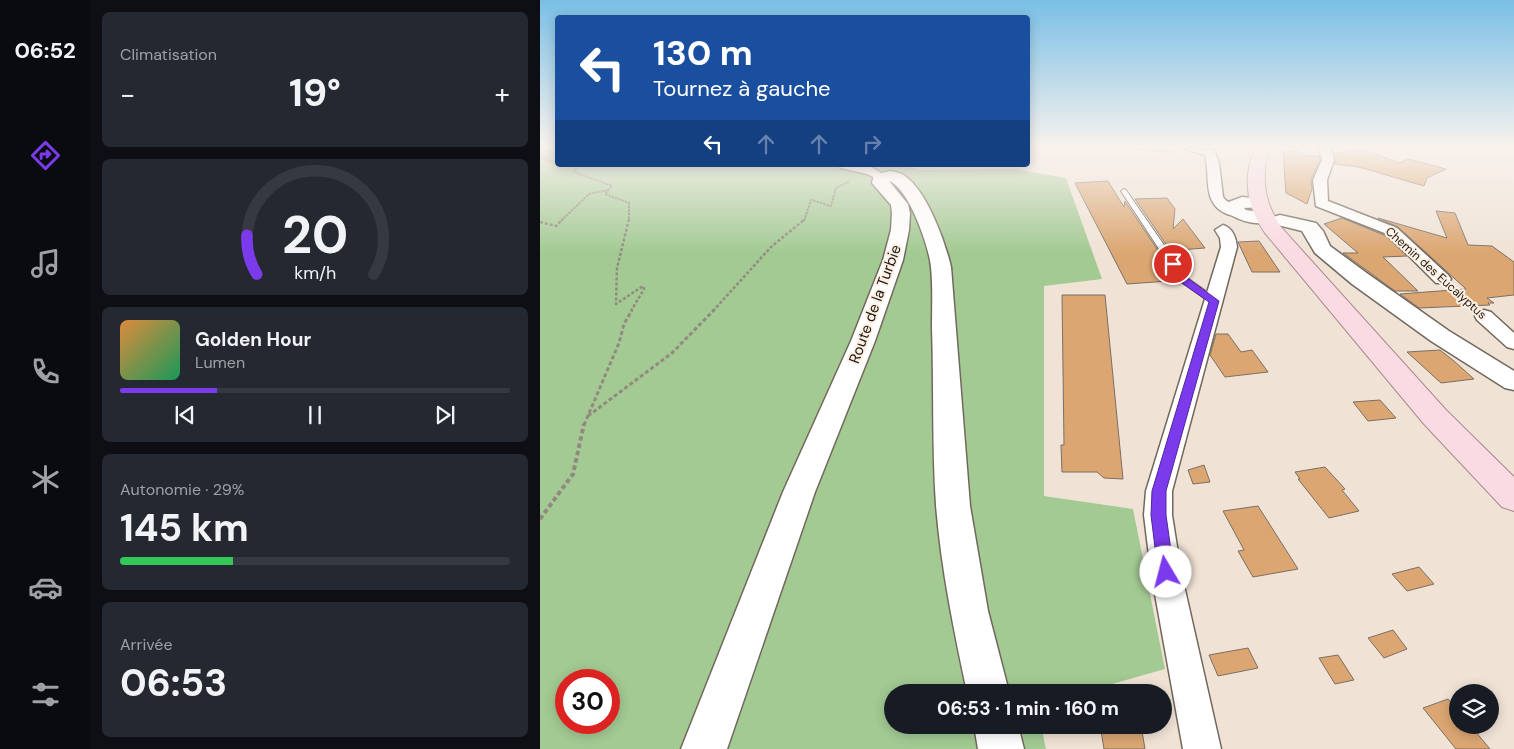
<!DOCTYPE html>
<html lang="fr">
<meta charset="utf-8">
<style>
body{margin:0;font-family:"DM Sans",sans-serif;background:#242831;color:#f1f3f6;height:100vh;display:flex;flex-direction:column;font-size:19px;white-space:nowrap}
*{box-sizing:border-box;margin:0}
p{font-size:16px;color:#9ea1a6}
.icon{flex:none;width:28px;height:28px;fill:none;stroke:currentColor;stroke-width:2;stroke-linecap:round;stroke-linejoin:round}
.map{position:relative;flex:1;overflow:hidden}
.panel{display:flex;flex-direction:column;gap:12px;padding:12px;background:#0d0f14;width:450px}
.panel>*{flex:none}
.guide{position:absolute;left:15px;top:15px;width:475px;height:152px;border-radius:5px;box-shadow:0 2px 12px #0003;background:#1a4fa0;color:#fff;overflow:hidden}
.tools{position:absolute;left:909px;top:684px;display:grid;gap:10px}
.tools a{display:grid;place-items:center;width:50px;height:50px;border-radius:50%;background:#171b24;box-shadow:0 2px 12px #0003;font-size:25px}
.speed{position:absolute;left:15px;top:669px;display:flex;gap:10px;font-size:25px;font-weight:700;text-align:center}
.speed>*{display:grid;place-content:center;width:65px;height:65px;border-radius:50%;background:#171b24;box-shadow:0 2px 12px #0003;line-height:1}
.speed .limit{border:8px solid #d22;background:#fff;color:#111}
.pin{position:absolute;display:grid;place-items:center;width:42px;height:42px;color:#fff;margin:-21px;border:2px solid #fff;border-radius:50%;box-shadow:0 1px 5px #0007}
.me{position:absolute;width:55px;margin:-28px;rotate:352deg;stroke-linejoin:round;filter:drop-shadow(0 0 4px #0008)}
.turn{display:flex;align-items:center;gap:18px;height:105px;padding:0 15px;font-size:22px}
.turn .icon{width:65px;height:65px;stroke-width:2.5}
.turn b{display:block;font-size:35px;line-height:42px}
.lanes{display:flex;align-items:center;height:48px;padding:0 15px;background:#0003;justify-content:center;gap:25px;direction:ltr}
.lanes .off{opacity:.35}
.big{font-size:38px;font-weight:700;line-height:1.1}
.panel .tile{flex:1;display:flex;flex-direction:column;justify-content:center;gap:8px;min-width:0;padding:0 18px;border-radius:8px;background:#242831}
.panel .dial{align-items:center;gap:0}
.dial svg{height:130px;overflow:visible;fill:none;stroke:#363941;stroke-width:7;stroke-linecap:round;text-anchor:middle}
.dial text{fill:#f1f3f6;stroke:none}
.song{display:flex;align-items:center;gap:15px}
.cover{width:60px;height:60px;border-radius:8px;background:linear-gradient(135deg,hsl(30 70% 55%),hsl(150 70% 35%))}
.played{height:5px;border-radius:2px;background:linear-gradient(90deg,#7c3aed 25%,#363941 25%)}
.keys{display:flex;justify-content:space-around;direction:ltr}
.heat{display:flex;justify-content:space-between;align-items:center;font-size:28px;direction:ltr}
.charge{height:8px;border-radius:4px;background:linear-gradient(90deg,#34c759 29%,#363941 0)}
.trip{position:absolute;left:344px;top:684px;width:288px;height:50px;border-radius:25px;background:#171b24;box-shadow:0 2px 12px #0003;font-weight:700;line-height:50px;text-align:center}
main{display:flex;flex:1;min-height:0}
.tabs{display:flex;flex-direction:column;width:90px;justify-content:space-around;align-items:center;background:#090b0e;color:#9ea1a6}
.tabs .icon{width:35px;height:35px}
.tabs .active{color:#7c3aed}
.tabs b{font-size:22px;color:#f1f3f6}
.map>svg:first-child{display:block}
</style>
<main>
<nav class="tabs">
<b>06:52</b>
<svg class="icon active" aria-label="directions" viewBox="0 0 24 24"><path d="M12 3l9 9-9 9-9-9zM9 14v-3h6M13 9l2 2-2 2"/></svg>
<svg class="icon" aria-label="music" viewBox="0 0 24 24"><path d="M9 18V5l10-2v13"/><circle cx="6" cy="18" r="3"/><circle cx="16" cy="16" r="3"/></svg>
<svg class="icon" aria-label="phone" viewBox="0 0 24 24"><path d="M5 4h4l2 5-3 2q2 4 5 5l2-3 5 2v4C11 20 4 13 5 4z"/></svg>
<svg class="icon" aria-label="climate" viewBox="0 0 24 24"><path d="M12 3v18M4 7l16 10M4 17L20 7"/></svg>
<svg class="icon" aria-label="car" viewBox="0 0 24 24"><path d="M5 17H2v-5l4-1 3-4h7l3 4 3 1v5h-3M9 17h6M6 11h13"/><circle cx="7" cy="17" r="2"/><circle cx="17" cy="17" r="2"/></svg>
<svg class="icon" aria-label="filters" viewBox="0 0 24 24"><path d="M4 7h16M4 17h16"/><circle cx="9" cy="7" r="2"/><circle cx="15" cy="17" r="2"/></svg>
</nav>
<section class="panel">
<div class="tile"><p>Climatisation</p>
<div class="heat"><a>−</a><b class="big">19°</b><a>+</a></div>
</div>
<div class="tile dial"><svg viewBox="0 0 100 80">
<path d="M14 69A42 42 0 1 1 86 69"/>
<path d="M14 69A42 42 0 0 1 8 45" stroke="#7c3aed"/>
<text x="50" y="56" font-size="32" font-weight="700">20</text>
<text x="50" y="72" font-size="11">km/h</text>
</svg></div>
<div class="tile">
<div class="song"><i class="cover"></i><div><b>Golden Hour</b><p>Lumen</p></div></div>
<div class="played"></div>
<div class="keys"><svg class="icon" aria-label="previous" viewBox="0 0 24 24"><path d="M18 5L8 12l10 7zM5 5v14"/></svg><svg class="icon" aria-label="pause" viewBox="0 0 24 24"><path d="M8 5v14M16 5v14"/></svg><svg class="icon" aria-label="next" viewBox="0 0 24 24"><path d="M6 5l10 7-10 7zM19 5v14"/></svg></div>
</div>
<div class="tile"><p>Autonomie · 29%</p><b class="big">145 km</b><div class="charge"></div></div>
<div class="tile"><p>Arrivée</p><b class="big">06:53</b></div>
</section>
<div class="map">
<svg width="974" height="749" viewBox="0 0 974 749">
<rect width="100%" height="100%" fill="#f0e3d6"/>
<path fill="#a3ca93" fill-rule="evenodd" d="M0 148H17L18 165H366L378 170 475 169 526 178 562 279 504 286V496L593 509 625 669 544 692H352V725H501L506 749H0ZM26 680H69V722H26Z"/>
<path fill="#dba672" stroke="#7b6f64" d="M822 149 859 163 868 159 906 169 887 178 884 186 819 167 795 164 794 154Z
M757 151 767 156H779L780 160 771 179 772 189 767 204 746 193 743 152Z
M568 181 584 207 585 201 631 270H623L629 281 587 284 535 183Z
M627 198 635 209 633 229 643 219 665 248 639 250 652 269H643L595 199Z
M896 211 915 213 928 245 952 246 974 262V295L947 298 954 303H948L950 305 879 308 860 294 926 289 858 227 838 218 907 238Z
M802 218 846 236 867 256 843 257 878 291H855L803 253H818L784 224Z
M719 241 740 272H712L698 242Z
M522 295H565L583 479 564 478 557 472H522L521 445H524Z
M676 334H688L701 352 712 350 728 372 685 377 670 355Z
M900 350 914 361 934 379 901 383 867 352Z
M840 400 856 418 828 421 813 402Z
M664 465 670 482 653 484 648 470Z
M785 467 805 489 802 490 819 511 789 518 758 479H760L755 472Z
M718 506 758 569 713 577 698 551 704 550 683 511Z
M879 567 894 584 867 591 852 574Z
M853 630 867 649 844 658 828 638Z
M708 648 718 668 678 676 669 655Z
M798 655 814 680 795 684 779 658Z
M908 699 918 710V725H930L950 749H916L883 708Z
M560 725H601L605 749H564Z"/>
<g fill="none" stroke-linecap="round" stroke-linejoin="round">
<defs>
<path id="service" d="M584 189 586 190 646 277 677 299 678 301 677 303H671L640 281 581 191Z"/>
<path id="minor" d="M642 148 674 150 679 163 683 197C689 206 701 206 708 214L706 217C699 219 694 216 687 214 661 203 671 177 665 155Z
M779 148H791L794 160 787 180 788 201 857 228 908 275 911 279 908 283H896L847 234 776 206 773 180 782 160Z
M299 165 331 167 348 177 342 181 327 174 301 168Z
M683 225C693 228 696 238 697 247L632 491V515L641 572 681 749H643L611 572 604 515 606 491 681 247 680 238 675 230Z
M944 310 951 312 974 333V349L967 347 937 320 935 316 937 312Z"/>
<path id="tertiary" d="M350 171C355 172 361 173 365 176 387 192 405 241 411 267L430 506 448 611 469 692H427C414 631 401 568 396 505 392 447 394 387 392 328 392 308 393 287 391 267 389 247 369 188 349 181L368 204 370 213 369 230 363 260 335 341 275 492 187 749H141L243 492 311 341 343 260 351 230 352 213 351 205 332 183 334 175Z
M702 197 723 199 726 203 723 207 704 208 706 210 731 214 733 217 740 215 776 223 783 231 790 246 828 274 909 331 974 371V390L965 388 891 341 812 284 775 253 762 231 734 224 732 221C717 227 692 220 683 207L686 203Z
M434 725H478L484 749H438Z"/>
<path id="primary" d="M715 148H730C720 175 724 201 740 226L906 410 974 477V511L962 507 884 424 725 233C707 207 702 178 715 148Z"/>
</defs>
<use href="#service" stroke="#72675c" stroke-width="2"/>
<use href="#minor" stroke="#72675c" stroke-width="3"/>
<use href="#tertiary" stroke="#72675c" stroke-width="3"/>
<use href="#primary" stroke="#ab878e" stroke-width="2"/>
<path stroke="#928980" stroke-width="2" stroke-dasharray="2.5 1" stroke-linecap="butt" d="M582 148 633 152
M0 159 18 162
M34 165 36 169 34 172 72 186 65 194 89 203V221
M21 221 49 194 68 190
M264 221 271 200 291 206 296 188 310 181"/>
<path stroke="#928980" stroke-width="2.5" stroke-dasharray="3 2" stroke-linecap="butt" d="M89 219 77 268 76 304 103 286 104 289 91 311
M0 222 16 226 23 219
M915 290 933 306
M173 311 231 247 265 219"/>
<path stroke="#928980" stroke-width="3" stroke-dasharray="4 2.5" stroke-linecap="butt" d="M48 416 132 353 174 310
M44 425 79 343 84 324 92 310"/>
<path stroke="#928980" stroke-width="4" stroke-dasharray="4.5 3" stroke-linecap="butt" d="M0 519 33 474 44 424"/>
<use href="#service" fill="#fff" fill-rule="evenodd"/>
<use href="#minor" fill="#fff" fill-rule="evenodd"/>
<use href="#tertiary" fill="#fff" fill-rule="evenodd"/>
<use href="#primary" fill="#fbdbe3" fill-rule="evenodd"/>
</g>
<linearGradient id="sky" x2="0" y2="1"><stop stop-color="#79bfe6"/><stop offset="0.58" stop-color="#f8f2ed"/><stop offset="1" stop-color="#f8f2ed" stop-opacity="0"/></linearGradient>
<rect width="974" height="253" fill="url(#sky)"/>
<path fill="#7c3aed" stroke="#51269a" d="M630 263H636L646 277 679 301 626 491V515L634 572 632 577 626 579 621 577 618 572 611 515 612 491 669 302 639 281 628 264Z"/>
<g text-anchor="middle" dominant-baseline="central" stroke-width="4" stroke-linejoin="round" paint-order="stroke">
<g font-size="12" fill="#1c1713" stroke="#fdf0e3">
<text transform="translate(896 273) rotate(42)">Chemin des Eucalyptus</text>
</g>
<g font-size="15" fill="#1c1713" stroke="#fdf0e3">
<text transform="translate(335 304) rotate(-70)">Route de la Turbie</text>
</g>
</g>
</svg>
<div class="tools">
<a><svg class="icon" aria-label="layers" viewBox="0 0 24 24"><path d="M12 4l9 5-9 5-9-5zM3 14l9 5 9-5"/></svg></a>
</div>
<div class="speed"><div class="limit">30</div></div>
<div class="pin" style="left:633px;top:264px;background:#d93025"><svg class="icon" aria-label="arrive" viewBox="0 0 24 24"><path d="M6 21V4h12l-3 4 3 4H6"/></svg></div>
<svg class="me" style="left:626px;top:572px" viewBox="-20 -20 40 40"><circle r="19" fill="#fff"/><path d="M0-13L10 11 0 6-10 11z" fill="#7c3aed"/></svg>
<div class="trip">06:53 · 1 min · 160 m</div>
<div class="guide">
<div class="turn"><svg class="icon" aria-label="left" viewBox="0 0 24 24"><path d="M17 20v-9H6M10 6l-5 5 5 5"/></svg><div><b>130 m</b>Tournez à gauche</div></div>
<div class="lanes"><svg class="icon" aria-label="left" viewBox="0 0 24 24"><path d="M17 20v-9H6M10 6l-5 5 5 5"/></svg><svg class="icon off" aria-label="ahead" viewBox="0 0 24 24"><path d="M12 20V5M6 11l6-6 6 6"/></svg><svg class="icon off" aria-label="ahead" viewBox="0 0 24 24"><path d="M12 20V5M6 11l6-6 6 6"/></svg><svg class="icon off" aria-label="right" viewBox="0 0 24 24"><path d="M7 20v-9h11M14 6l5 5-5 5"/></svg></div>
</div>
</div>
</main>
